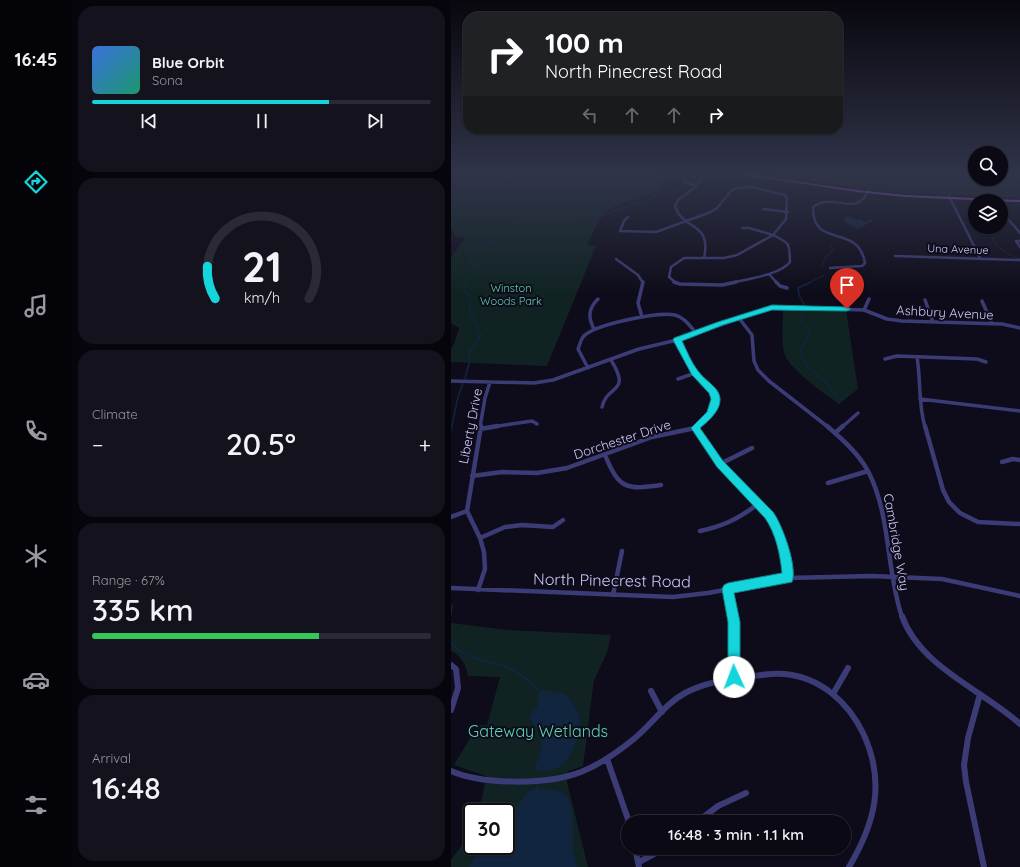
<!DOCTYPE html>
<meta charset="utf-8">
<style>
body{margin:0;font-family:Quicksand,sans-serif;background:#13121d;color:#f1f3f6;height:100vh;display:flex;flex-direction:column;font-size:15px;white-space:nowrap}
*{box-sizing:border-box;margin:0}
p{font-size:13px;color:#999aa0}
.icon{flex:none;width:22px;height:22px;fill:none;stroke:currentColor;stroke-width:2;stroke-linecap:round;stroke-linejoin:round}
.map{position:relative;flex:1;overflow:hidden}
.details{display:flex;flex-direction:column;gap:6px;padding:6px;background:#06050b;width:379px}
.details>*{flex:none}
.hud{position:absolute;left:12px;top:12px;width:380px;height:122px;border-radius:16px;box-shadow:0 1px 3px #0004,0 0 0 1px #2a2a34;background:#202124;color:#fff;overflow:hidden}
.buttons{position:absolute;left:517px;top:146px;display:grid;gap:8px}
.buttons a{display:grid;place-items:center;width:40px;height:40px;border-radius:50%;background:#0a0914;box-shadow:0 1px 3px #0004,0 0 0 1px #2a2a34;font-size:20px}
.speed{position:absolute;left:12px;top:803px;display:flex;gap:8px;font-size:20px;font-weight:700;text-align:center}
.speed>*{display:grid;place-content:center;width:52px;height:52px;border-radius:50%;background:#0a0914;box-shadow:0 1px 3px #0004,0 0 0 1px #2a2a34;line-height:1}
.speed .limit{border:2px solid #111;border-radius:6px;background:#fff;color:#111}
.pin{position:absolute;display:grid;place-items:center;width:34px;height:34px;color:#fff;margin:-41px -17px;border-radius:50% 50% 50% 0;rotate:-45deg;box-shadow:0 0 4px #0007}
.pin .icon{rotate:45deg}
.me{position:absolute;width:44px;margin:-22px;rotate:358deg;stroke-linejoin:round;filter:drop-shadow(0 0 3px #0008)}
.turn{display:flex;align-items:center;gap:14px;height:84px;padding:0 16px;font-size:18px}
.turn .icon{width:52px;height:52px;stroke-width:2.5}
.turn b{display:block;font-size:28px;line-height:34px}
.lanes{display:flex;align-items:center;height:38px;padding:0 16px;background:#0003;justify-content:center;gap:20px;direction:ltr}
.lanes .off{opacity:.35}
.big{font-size:30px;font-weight:600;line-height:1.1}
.details .widget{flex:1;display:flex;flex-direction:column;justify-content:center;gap:6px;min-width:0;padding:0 14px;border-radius:16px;background:#13121d}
.details .dial{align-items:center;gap:0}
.dial svg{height:104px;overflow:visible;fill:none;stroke:#2a2a34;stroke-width:7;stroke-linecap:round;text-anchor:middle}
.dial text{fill:#f1f3f6;stroke:none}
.song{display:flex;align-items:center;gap:12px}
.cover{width:48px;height:48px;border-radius:6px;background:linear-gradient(135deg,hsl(220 70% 55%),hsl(160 70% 35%))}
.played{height:4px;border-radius:2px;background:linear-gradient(90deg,#14d4dc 70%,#2a2a34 70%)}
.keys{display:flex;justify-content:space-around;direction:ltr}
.heat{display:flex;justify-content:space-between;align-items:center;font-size:22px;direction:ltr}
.charge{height:6px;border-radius:3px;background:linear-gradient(90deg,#34c759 67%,#2a2a34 0)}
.trip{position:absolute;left:170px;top:815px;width:230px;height:40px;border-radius:20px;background:#0a0914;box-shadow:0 1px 3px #0004,0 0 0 1px #2a2a34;font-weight:600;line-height:40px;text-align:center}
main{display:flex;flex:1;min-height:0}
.tab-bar{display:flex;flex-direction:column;width:72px;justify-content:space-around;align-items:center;background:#040408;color:#999aa0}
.tab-bar .icon{width:28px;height:28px}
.tab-bar .selected{color:#14d4dc}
.tab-bar b{font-size:18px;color:#f1f3f6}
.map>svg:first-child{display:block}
</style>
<main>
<nav class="tab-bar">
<b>16:45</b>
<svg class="icon selected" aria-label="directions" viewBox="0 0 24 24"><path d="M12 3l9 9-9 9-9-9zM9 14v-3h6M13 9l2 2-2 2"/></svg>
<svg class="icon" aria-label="music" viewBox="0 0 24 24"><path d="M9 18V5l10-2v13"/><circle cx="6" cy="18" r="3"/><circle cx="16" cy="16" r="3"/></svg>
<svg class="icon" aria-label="phone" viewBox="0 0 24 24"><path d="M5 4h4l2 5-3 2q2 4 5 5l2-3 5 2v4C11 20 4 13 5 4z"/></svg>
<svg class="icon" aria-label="climate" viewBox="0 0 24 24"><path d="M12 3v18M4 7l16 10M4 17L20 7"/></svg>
<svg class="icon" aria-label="car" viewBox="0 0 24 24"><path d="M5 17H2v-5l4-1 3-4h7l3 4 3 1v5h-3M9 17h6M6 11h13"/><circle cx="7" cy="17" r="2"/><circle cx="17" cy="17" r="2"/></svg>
<svg class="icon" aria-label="filters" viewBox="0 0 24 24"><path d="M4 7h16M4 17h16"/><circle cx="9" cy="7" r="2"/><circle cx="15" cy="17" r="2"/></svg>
</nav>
<section class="details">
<div class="widget">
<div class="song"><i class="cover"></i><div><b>Blue Orbit</b><p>Sona</p></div></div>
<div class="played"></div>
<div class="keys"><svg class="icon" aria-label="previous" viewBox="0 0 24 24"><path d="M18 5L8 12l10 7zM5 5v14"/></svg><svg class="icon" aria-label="pause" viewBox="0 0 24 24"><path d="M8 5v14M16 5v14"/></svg><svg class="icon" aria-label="next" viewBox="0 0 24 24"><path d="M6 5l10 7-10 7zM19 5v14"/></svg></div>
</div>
<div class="widget dial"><svg viewBox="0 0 100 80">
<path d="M14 69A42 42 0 1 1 86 69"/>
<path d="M14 69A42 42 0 0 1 8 44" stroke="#14d4dc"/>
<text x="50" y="56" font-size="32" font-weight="700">21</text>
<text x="50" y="72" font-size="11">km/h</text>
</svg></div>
<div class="widget"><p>Climate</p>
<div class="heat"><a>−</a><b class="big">20.5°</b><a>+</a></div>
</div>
<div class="widget"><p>Range · 67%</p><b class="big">335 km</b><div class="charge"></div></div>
<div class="widget"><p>Arrival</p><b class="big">16:48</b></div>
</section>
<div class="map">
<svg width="569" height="867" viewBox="0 0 569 867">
<rect width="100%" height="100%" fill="#0e0c1a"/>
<path fill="#102322" d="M0 173H211V187C195 199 166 201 154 213 146 221 141 235 136 245L145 246 96 366 0 362V348L2 347 8 328 0 323V257L14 238 3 236V231L0 229Z
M306 173H333L344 174V173H524V179H550V173H569V198L445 192 373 183Z
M332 308 395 310 407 389 388 404C374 394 336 368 333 352 330 340 332 321 332 308Z
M0 623 56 630 160 635 156 653 143 680 132 766 117 771 116 782 137 867H0V860L14 841 21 823V846H55V812H25L31 798 35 776 3 765 27 725H36L49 677 17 676C15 665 11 656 0 651Z"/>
<path fill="#11253e" d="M394 216 415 222 421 219 423 220 407 229 393 222Z
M92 690 114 694C119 700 126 708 128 715 132 730 120 764 104 769 98 771 91 770 85 770V763L89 757 90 738 87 729 78 719 81 712 86 707 88 691Z
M85 789C93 789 103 788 110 792 127 801 120 829 122 845 122 852 124 860 126 867H18L32 846H55V820L77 792Z"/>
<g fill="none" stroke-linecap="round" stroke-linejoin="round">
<path stroke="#11253e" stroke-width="1" d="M405 173 407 188
M530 179 540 197
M241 184 248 179 251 173
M407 192V202
M550 202 556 206 569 205
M410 214V220
M540 227C539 246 554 253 569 259
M371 266 375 256 383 250 379 244
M15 283 18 278 27 271 26 266 19 262 20 257 27 249 47 238 64 224 76 219 156 214 239 185
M358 283 373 275"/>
<path stroke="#11253e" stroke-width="1.5" d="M354 306 348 295 347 288 360 282
M354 309 350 316 351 324 357 328 358 336C356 340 351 345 350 349 348 364 366 373 375 383 382 390 382 395 392 400
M14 379 19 360 18 353 30 335 18 310 20 297 12 289 16 282
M0 430 7 397 12 383
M0 615 1 605"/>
<path stroke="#11253e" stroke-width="2" d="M0 642C13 660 36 660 56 667 69 672 78 681 88 691
M90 773 91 770
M85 789 86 786"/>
<path stroke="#3b3c75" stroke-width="2.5" d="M232 175 234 182 245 186
M498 196 529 258
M550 206 557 219 569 233
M312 209 337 212
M177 217 173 221 169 231 205 232 260 212 266 208 280 191 285 188 300 187 334 195 336 198 335 219 322 235
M291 228H298L322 235
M569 241H565L569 247
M444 256 569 260
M253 258C261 221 232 231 224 206L227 200 243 188 255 173
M165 259 187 275 192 283
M379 268 411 266 414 263C407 222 361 250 362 207 385 191 404 219 418 190
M318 274 326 283
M225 283 218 277 220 267 233 258H273L286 255 322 235
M281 283C296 279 329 275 339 262 338 243 340 244 322 235"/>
<path stroke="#3b3c75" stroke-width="3.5" d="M223 282 229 284 271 285 285 282
M325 282 329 286 336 288
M474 300 482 322
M531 301 541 324
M413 310 418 299
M191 317 187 303 192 282
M288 318 301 335 303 361 307 370 318 381 377 427
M143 329C137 317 137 309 147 299
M226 340 244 373 262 392 264 399 260 414 245 427
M466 357C470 380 467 404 474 427
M434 359 446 356 526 359 535 362
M137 368 127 349C129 345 129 341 132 337 141 325 208 311 224 315 233 317 239 326 245 333
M227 379 244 373
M0 381 83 383 102 380 188 349 226 340 321 307 413 310 436 319 451 321 551 324 569 328
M469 399 569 411
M151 407C156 384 181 394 160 360
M29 427 34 398 39 382
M41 427 81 421 86 424
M391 427 407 413"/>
<path stroke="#3b3c75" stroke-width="4.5" d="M376 426C391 439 407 453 417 471 440 515 435 570 451 617
M474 426 492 490 498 502 509 513 527 522 569 524
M244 428 269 464 308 503 325 524 334 555 337 578
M29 429 47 426
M384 433 392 426
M154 455C168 489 175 490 210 485
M551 462 562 459 569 460
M269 464 301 448
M21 476 51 472 86 473 116 468 201 437 244 428 246 426
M377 483 417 471
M0 517 16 511
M249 531C273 526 289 518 308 503
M29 538 54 527 71 525 102 527 112 520
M0 588 222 597 257 593 337 578 421 576 491 579 569 596
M277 589 282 617
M27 590 34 569 33 552 29 538 16 511 30 426
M162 595 171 551"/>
<path stroke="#3b3c75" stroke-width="6" d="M282 616 283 677
M451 616C469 667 532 690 569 724
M0 665 5 669 7 688 0 710
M200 691 211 712
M382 694 397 668
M529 694 517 738 513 765 515 782 533 867
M156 759 178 822
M0 771C32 785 97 785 130 772 150 764 167 752 184 738 201 724 214 704 234 693 253 683 275 679 296 677 308 675 320 673 333 674 369 677 397 702 412 733 435 782 424 823 398 867
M246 822 267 806 295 793
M184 848 188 867
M188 862 214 848"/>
<path fill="#b05bf0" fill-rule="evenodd" d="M283 173H289L406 190 454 195 569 200V202L454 197 406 192 285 174Z"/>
</g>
<linearGradient id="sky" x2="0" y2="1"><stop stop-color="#08070e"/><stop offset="0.59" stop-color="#303449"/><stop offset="1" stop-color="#303449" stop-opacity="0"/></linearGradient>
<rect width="569" height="294" fill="url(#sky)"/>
<path fill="#14d4dc" stroke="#0d8a8f" d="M321 305 396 307 400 309 396 311 321 310 272 325 231 341C236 351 240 362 247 371 252 378 260 383 265 389 277 404 260 419 249 428L272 461 322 512C331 524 347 567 341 582L283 593 289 622V677L288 682 283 684 278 682 277 677V622L271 589 273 585 277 583 331 573C329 554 325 534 314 518L266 467 240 428 256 412 260 399 258 393 241 375 222 340 223 338 267 322Z"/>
<g text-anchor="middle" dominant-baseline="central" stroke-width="4" stroke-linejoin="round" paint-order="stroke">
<g font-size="11" fill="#cdcafa" stroke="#0e0c1a">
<text transform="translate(507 249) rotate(2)">Una Avenue</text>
</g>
<g font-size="11" fill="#5ed2af" stroke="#0e0c1a">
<text x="60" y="288">Winston<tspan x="60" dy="13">Woods Park</tspan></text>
</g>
<g font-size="13" fill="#cdcafa" stroke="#0e0c1a">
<text transform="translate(494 312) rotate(3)">Ashbury Avenue</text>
<text transform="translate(19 426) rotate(-79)">Liberty Drive</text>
<text transform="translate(171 439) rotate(-18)">Dorchester Drive</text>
<text transform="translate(446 542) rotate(80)">Cambridge Way</text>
</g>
<g font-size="16" fill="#cdcafa" stroke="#0e0c1a">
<text transform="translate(161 580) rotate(1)">North Pinecrest Road</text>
</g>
<g font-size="16" fill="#5ed2af" stroke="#0e0c1a">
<text x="87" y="731">Gateway Wetlands</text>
</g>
</g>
</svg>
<div class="buttons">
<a><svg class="icon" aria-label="search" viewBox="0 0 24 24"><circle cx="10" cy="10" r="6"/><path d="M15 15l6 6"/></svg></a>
<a><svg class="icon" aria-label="layers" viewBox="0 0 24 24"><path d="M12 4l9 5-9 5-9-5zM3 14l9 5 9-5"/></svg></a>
</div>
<div class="speed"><div class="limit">30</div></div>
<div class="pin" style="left:396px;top:309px;background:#d93025"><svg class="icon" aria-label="arrive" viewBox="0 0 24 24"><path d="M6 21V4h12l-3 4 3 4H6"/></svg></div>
<svg class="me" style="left:283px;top:677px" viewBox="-20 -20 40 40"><circle r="19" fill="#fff"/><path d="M0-13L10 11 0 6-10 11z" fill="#14d4dc"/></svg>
<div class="trip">16:48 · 3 min · 1.1 km</div>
<div class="hud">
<div class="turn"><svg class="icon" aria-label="right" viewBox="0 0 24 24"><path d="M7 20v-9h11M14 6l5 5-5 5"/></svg><div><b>100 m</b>North Pinecrest Road</div></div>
<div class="lanes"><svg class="icon off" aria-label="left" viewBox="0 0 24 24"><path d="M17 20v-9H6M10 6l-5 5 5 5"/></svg><svg class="icon off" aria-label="ahead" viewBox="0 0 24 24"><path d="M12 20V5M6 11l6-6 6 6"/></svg><svg class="icon off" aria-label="ahead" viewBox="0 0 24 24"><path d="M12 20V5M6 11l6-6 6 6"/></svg><svg class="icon" aria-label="right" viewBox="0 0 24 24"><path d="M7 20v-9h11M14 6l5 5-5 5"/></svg></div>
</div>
</div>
</main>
